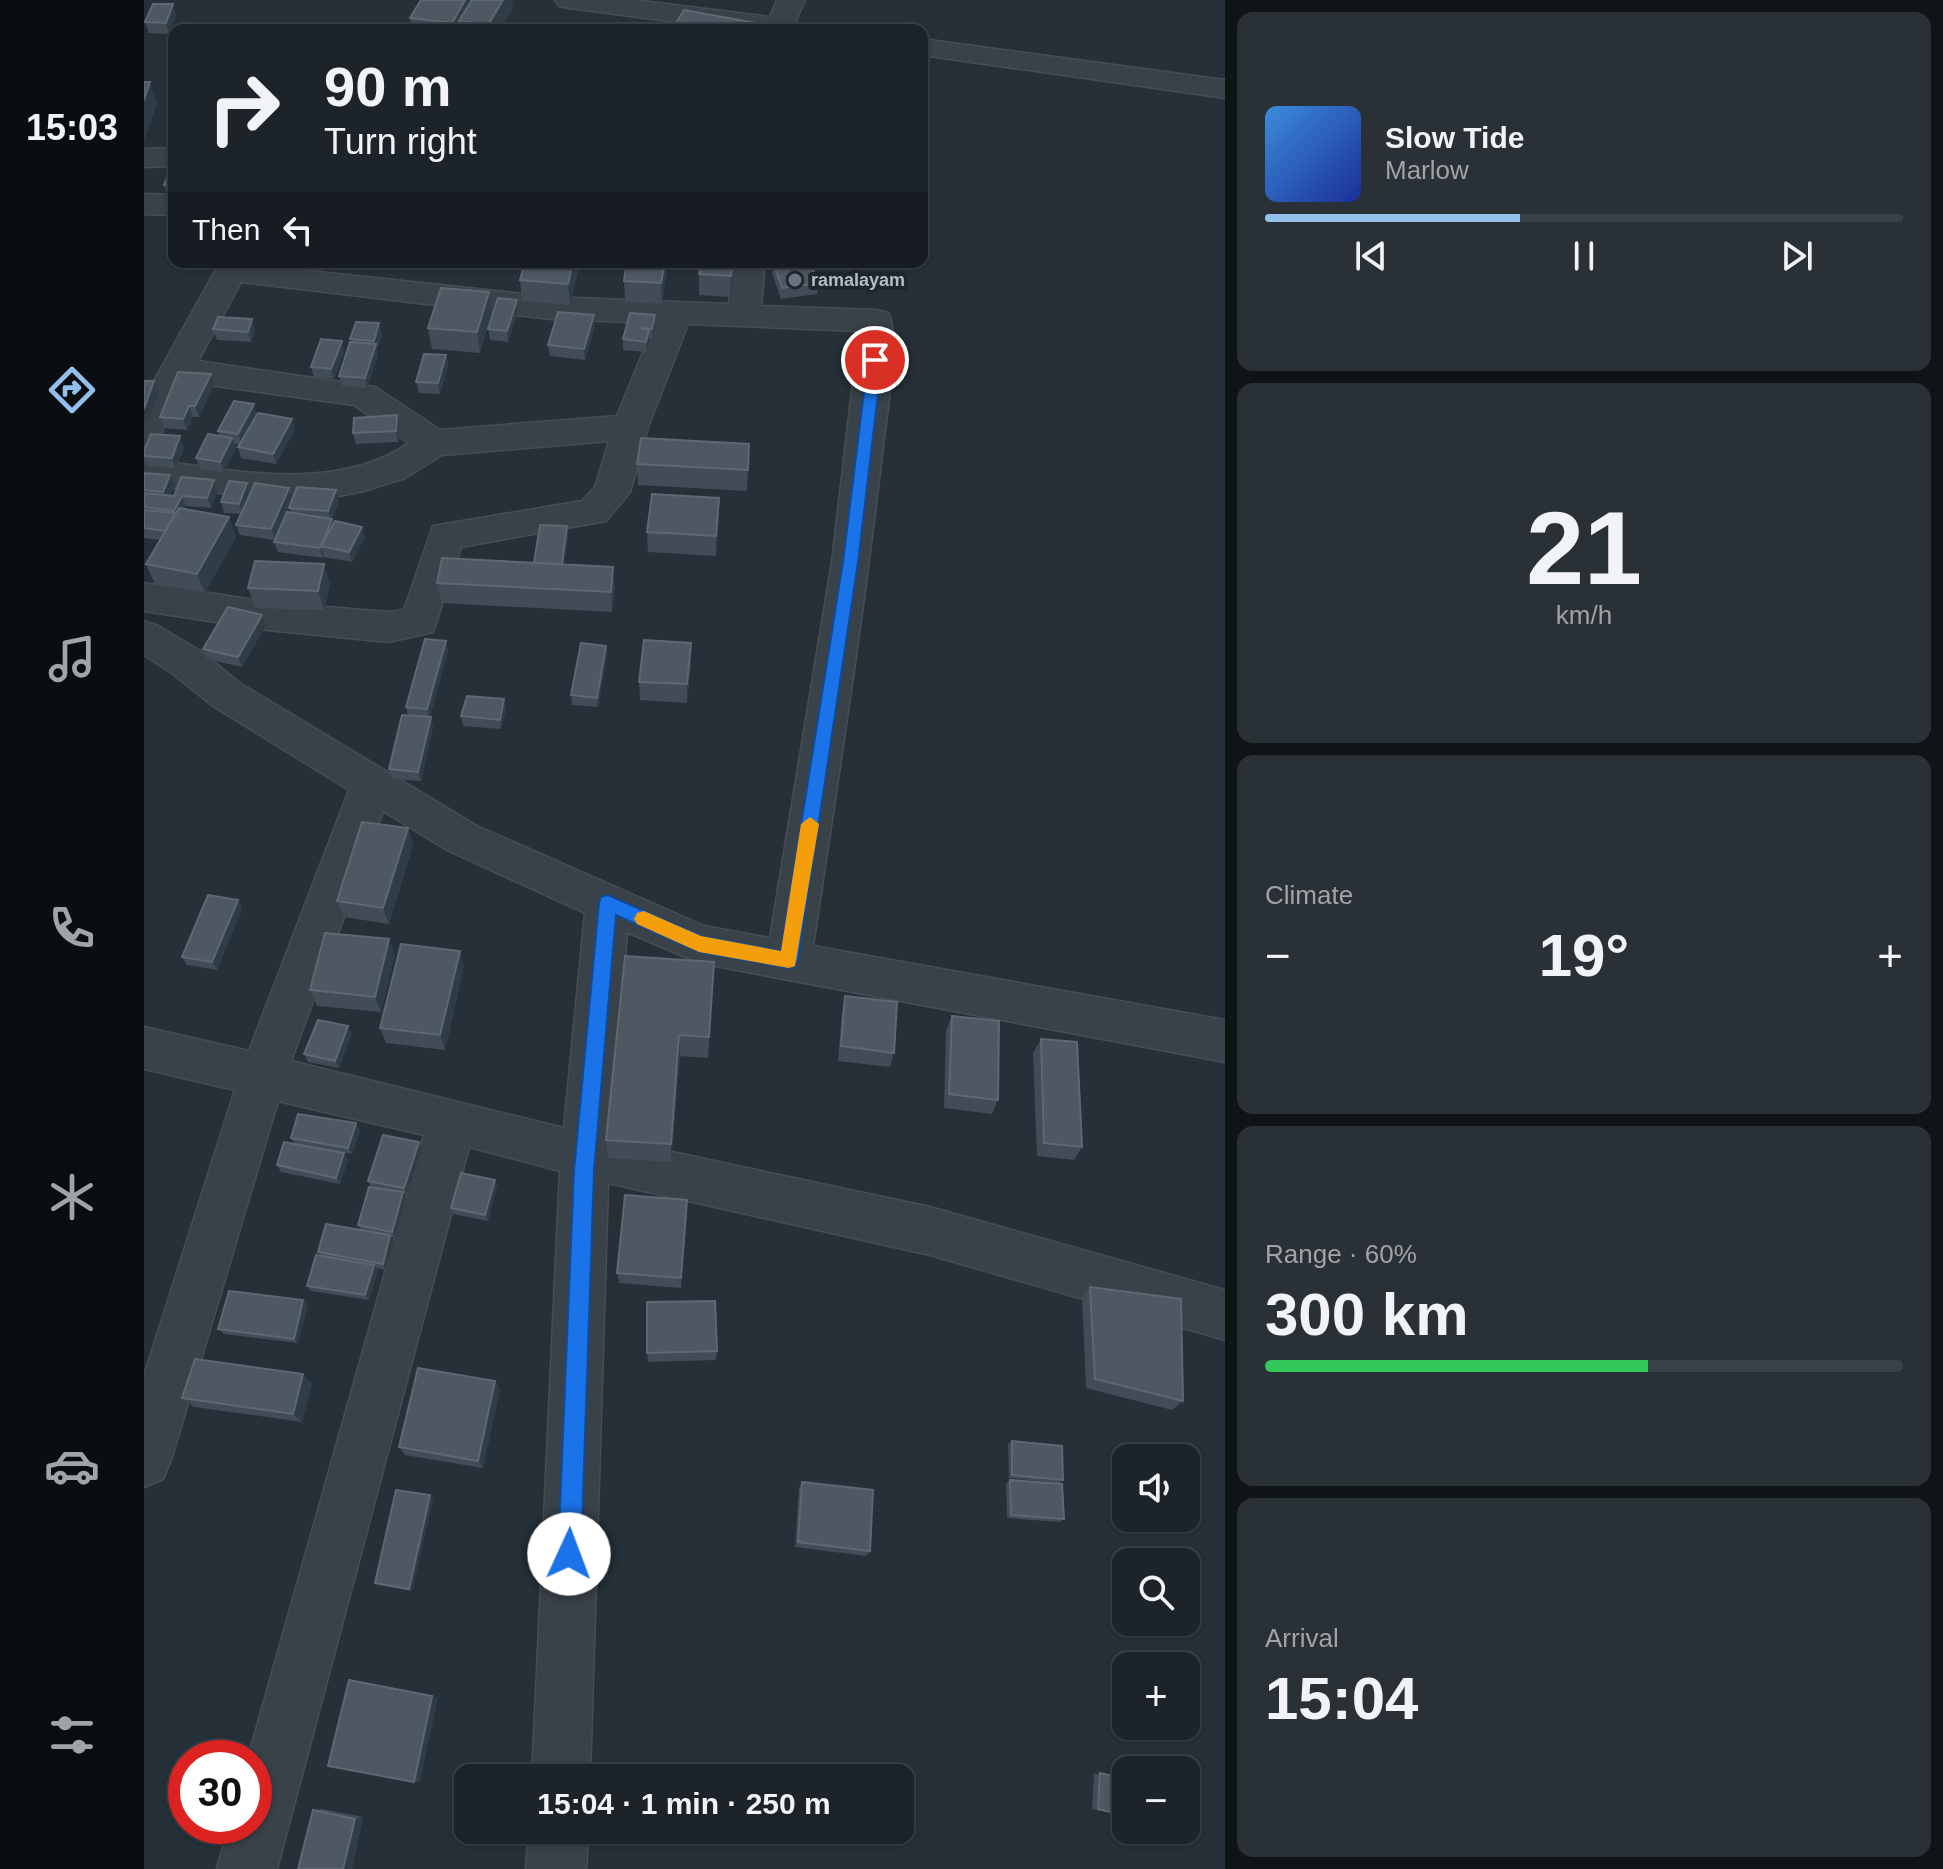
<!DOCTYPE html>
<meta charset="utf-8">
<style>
body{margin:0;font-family:Arial,sans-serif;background:#293036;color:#f1f3f6;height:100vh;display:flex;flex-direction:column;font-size:30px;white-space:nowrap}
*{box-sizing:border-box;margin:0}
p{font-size:26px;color:#a0a4a8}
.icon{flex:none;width:44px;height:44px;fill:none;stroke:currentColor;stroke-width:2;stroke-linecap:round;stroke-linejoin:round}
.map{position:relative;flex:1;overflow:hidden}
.sheet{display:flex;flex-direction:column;gap:12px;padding:12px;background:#0f1417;width:718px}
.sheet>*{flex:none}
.guide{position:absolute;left:24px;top:24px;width:760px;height:244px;border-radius:16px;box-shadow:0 2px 6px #0004,0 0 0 2px #3a4147;background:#1c242a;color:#f1f3f6;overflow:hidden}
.controls{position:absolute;left:968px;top:1444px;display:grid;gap:16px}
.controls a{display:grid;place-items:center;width:88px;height:88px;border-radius:16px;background:#1c242a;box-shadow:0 2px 6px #0004,0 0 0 2px #3a4147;font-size:40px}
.speed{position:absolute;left:24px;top:1740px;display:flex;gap:16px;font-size:40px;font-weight:700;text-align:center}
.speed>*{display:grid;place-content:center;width:104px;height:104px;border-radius:50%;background:#1c242a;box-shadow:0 2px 6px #0004,0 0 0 2px #3a4147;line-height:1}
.speed .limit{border:12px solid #d22;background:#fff;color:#111}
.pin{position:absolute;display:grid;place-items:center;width:68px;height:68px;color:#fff;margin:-34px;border:4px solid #fff;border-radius:50%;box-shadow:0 2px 8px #0007}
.me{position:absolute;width:88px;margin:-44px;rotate:2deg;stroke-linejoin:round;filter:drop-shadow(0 0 6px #0008)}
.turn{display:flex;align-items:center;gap:28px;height:168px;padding:0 24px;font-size:36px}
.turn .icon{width:104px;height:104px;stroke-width:2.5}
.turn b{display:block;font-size:56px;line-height:68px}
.then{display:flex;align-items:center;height:76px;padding:0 24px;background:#0003;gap:16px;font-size:30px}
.big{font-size:60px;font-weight:700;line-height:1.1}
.sheet .widget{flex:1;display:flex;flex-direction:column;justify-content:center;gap:12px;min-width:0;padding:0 28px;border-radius:16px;background:#293036}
.sheet .dial{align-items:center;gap:0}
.dial b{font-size:104px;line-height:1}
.song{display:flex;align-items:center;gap:24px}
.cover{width:96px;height:96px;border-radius:12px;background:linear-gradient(135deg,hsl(210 70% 55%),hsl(230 70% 35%))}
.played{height:8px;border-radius:4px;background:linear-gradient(90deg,#93bfeb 40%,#3a4147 40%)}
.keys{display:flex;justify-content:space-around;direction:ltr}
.heat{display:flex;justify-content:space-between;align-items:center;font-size:44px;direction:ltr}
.charge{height:12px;border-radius:6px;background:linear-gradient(90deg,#34c759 60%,#3a4147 0)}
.trip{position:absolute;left:310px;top:1764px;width:460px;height:80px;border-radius:16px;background:#1c242a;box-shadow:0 2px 6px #0004,0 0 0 2px #3a4147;font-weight:700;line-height:80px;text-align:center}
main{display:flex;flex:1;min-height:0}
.tabs{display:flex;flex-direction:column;width:144px;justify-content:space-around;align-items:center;background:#0b0e11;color:#a0a4a8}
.tabs .icon{width:56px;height:56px}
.tabs .active{color:#93bfeb}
.tabs b{font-size:36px;color:#f1f3f6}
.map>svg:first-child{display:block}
</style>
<main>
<nav class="tabs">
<b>15:03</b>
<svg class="icon active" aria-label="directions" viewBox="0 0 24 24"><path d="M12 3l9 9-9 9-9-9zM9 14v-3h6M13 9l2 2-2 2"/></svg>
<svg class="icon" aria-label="music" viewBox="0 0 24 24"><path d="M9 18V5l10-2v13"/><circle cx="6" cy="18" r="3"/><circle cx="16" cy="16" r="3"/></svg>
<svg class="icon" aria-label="phone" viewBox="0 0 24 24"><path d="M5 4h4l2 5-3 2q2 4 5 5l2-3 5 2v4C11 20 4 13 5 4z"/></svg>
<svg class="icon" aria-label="climate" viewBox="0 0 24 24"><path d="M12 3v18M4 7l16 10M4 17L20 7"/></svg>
<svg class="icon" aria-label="car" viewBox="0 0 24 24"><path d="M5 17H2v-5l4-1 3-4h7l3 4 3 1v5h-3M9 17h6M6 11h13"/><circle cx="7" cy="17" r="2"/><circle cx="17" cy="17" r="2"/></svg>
<svg class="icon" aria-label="filters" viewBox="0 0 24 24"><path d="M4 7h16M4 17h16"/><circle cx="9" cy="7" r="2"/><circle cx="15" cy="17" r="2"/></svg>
</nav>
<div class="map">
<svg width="1081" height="1869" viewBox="0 0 1081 1869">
<rect width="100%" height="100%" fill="#253038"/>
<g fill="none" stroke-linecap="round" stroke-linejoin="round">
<defs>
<path id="minor" d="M411 0H490L626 17 633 0H661L648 30H594L425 8 415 6Z
M778 39 1081 80V98L778 55Z
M30 148V166L0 167V149Z
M0 194 30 195V215L0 214Z
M82 262 407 297 585 304 589 262H621L617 306 732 310 744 313C757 334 742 418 739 445 720 613 694 779 669 946L1081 1020V1062L555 963 483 932 467 1139 786 1207 1081 1290V1340L786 1255 464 1183 446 1778H388L416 1171 325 1147 133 1869H73L85 1826H110V1758H104L280 1135 134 1101 27 1460 19 1479 0 1487V1376L91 1090 0 1069V1027L105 1051 205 790 69 706 28 673 0 655V621L14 626 56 651 97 684 333 826 560 926 626 938 688 562 715 331 544 324 504 427 486 492 462 521 317 547 289 632 244 642 123 630 0 611V583L123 602 244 612 260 610 289 526 438 501 451 487 465 441 298 455 261 478 220 491 189 497 126 498 0 485V459C85 469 189 495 265 443L210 405 43 382 12 443 0 446V399L71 271 76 264ZM97 282 407 319 511 323 473 416 296 430 231 387 54 361ZM239 811 303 850 441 913 420 1128 147 1061Z
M385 1830H445L442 1869H382Z"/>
</defs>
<use href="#minor" stroke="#454d55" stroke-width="3"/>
<use href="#minor" fill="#394149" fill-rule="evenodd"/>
</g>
<path fill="#414c57" d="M29 4 32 15 25 34 5 33 1 22Z
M369 8 356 30H268L266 18Z
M612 23V30H531V25Z
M30 160V196H23L20 185Z
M99 262H140L139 266Z
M251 262H272L269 270 252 269Z
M436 262 426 305 378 301 376 280Z
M483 262H524L518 304 481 302 480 281Z
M591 262 586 297 555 295V274Z
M629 262 674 283 673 294 637 299 628 273Z
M700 262H766L765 268H700Z
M345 292 347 313 336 353 288 349 284 328Z
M374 311 364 342 346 340 344 329Z
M486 313 511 326 508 339H505L503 352 479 350V339Z
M235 323 238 334 233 350 234 355 223 388 198 386 195 376 207 342 206 339Z
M451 326 441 360 406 356 404 345Z
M69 329 111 330 107 342 73 340Z
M198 341 200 352 190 379 170 377 167 367Z
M302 355 304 366 296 394 275 393 272 382Z
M70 385 55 417H49L43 430 20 428 16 417Z
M113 415 151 430 132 464 97 458 94 447 95 445 90 444 92 448 80 472 56 469 52 458 76 436 74 431Z
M253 415 255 426 254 442 212 444 209 433Z
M605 444 603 491 494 485 493 464Z
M40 447 32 468 2 466 0 460V451Z
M0 473 26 475 31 485 26 496H30L70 480 74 490 67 508 42 506 41 509 85 517 92 537 61 593 11 584 2 564 17 540 0 538Z
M103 483 106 493 145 488 149 498 131 540 96 535 92 525 97 514 80 513 77 502Z
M195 501 188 519 189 524 221 537 208 562 180 557V555L179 558 134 552 130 542 147 513 145 508Z
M575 518 572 556 504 552 503 532Z
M423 526 424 537 420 564 471 586 468 612 297 603 293 583 390 563Z
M180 564 186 584 180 610 111 608 104 588Z
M122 625 98 667 63 659 59 649Z
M302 641 304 651 286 717H287L289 727 277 781 248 779 245 769 264 716 262 707Z
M462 646 463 655 454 707 428 705 427 695Z
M547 662 543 703 496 700 495 682Z
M360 699 362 709 357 729 319 726 317 716Z
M264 828 269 845 245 924 200 917 193 901Z
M94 900 98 909 73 970 43 965 38 957Z
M251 955 237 1012 173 1006 166 990Z
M570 962 564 1058 536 1056 527 1162 464 1158 462 1140Z
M320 966 301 1050 242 1043 236 1028Z
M701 996 750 1053 746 1067 694 1061 698 1012Z
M808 1016 854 1100 848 1114 800 1108 802 1031Z
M208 1034 195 1068 164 1062 160 1054Z
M897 1039 938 1147 930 1160 893 1156 889 1053Z
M216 1130 208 1154 185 1150 204 1160 196 1184 137 1172 133 1165 151 1144 147 1138Z
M275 1142 278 1148 263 1194H259L262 1199 251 1237H247L250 1241 242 1270 232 1268 234 1271 225 1300 167 1291 163 1286 177 1256 174 1252 217 1230 214 1225 227 1187 224 1181Z
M351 1180 353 1186 344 1221 310 1214 307 1208Z
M543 1200 537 1288 475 1283 473 1273Z
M946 1287 1039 1401 1028 1410 942 1388 938 1297Z
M164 1305 154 1343 80 1334 74 1329Z
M573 1351 572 1360 504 1362 503 1353Z
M351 1381 356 1389 339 1468 261 1455 255 1447Z
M168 1383 158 1422 50 1407 38 1398Z
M868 1441 919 1480 915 1483 865 1478 864 1444Z
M866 1480 920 1519 916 1522 863 1518 862 1484Z
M658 1482 726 1551 722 1556 651 1547 655 1488Z
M289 1498 268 1591 234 1585 231 1583Z
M950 1773 982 1779V1816L948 1809Z
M178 1809 219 1817 208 1869H154L169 1810Z"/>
<path fill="#303c46" d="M321 0H335L315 21 317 30H309L308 23Z
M359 0H368L369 8 356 30H344V25Z
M29 4 32 15 25 34 22 23Z
M6 82 13 104 0 141V100Z
M429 262H436L426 305 424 284Z
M521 262H524L518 304 517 283Z
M589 262H591L586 297 587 276Z
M345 292 347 313 336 353 333 332Z
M373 300 374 311 364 342 363 331Z
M450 315 451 326 441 360 440 349Z
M511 315V326L508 339V329Z
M108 319 111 330 107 342 104 332Z
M235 323 238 334 233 350 234 355 223 388 221 378 231 345 230 341Z
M505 330V341L503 352 502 342Z
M198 341 200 352 190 379 187 369Z
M302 355 304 366 296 394 294 383Z
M67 374 70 385 55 417 51 406Z
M10 381 15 392 2 425 0 419V409Z
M110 404 113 415 98 445 94 434Z
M45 406 49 417 43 430 39 419Z
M253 415 255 426 254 442 252 431Z
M148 419 151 430 132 464 129 454Z
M36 436 40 447 32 468 28 458Z
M88 438 92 448 80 472 76 462Z
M26 475 31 485 24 502 19 492Z
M70 480 74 490 67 508 63 498Z
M103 483 106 493 99 514 95 504Z
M145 488 149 498 131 540 127 529Z
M192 490 195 501 188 519 191 529 177 546 180 555 179 558 176 548 187 521 184 511Z
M38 496 42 506 35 521 30 511Z
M575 498V518L572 556V536Z
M85 517 92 537 61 593 53 574Z
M423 526 424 537 418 580 417 570Z
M218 527 221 537 208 562 205 552Z
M180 564 186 584 180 610 174 591Z
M469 567 471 586 468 612 467 592Z
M118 615 122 625 98 667 94 657Z
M302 641 304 651 286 718 283 709Z
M547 643V662L543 703V684Z
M462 646 463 655 454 707 453 698Z
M360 699 362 709 357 729 356 720Z
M287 717 289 727 277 781 274 772Z
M264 828 269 845 245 924 239 908Z
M94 900 98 909 73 970 68 962Z
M245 939 251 955 237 1012 231 997Z
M316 951 320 966 301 1050 296 1035Z
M204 1026 208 1034 195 1068 191 1061Z
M535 1035 536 1056 527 1162V1144Z
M212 1123 216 1130 208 1154 204 1148Z
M275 1142 278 1148 263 1194 260 1188Z
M200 1153 204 1160 196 1184 192 1178Z
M351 1180 353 1186 344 1221 341 1215Z
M259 1192 262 1199 251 1237 248 1232Z
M543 1200V1212L537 1288V1278Z
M246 1235 250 1241 242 1270 239 1264Z
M230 1265 234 1271 225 1300 221 1295Z
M159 1300 164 1305 154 1343 150 1339Z
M159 1374 168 1383 158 1422 149 1414Z
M351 1381 356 1389 339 1468 334 1461Z
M286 1495 289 1498 268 1591 265 1589Z
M288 1696 294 1698 276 1782H270Z
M219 1817 208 1869H199L211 1819Z"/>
<path fill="#4d5863" stroke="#5d6872" stroke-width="2" d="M277 0H321L308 23 266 18Z
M328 0H359L344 25 315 21Z
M9 4H29L22 23 1 22Z
M540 10 612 23 609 30H562L531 25Z
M0 82H6L0 100Z
M30 160V185H20Z
M381 262H429L424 284 376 280Z
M483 262H521L517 283 480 281Z
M557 262H589L587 276 555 274Z
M629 262H666L674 283 638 288Z
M297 288 345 292 333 332 284 328Z
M354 298 373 300 363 331 344 329Z
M414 312 450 315 440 349 404 345Z
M486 313 511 315 508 329 495 328 505 330 502 342 479 339Z
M74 317 108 319 104 332 69 329Z
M212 322 235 323 230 341 206 339Z
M177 339 198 341 187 369 167 367Z
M206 342 232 344 221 378 195 376Z
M280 354 302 355 294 383 272 382Z
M34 372 67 374 51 406H45L39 419 16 417Z
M0 381H10L0 409Z
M90 401 110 404 94 434 74 431Z
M114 413 148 419 129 454 94 447Z
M253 415 252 431 209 433 210 418Z
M7 434 36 436 28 458 0 456V451Z
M64 434 88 438 76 462 52 458Z
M497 438 605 444 604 470 493 464Z
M0 473 26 475 19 492 0 490Z
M37 477 70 480 63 498 38 496 30 511 0 507V493L30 496Z
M85 481 103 483 95 504 77 502Z
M111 483 145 488 127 529 92 525Z
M153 487 192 490 184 511 145 508Z
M508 494 575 498 572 536 503 532Z
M35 508 85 517 53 574 2 564Z
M0 510 31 513 22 531 0 528Z
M143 512 188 519 176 548 130 542Z
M191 521 218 527 205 552 177 546Z
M396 525 423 526 418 564 390 563Z
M298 558 469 567 467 592 293 583Z
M111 561 180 564 174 591 104 588Z
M84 607 118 615 94 657 59 649Z
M281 639 302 641 283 709 262 707Z
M500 640 547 643 543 684 495 682Z
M437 643 462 646 453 698 427 695Z
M323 696 360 699 356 720 317 716Z
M258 715 287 717 274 772 245 769Z
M218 822 264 828 239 908 193 901Z
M64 895 94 900 68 962 38 957Z
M181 933 245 939 231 997 166 990Z
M257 944 316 951 296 1035 236 1028Z
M481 956 570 962 565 1037 535 1035 527 1144 462 1140Z
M701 996 753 1002 750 1053 697 1046Z
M808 1016 855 1021 854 1100 805 1094Z
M174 1020 204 1026 191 1061 160 1054Z
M897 1039 933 1042 938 1147 900 1143Z
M154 1114 212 1123 204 1148 147 1138Z
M239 1135 275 1142 260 1188 224 1181Z
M140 1142 200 1153 192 1178 133 1165Z
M317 1173 351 1180 341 1215 307 1208Z
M225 1187 259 1192 248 1232 214 1225Z
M481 1195 543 1200 537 1278 473 1273Z
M182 1224 246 1235 239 1264 174 1252Z
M172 1255 230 1265 221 1295 163 1286Z
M946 1287 1037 1299 1039 1401 951 1379Z
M85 1291 159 1300 150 1339 74 1329Z
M571 1301 573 1351 503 1353V1302Z
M51 1359 159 1374 149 1414 38 1398Z
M274 1368 351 1381 334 1461 255 1447Z
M868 1441 918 1446 919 1480 868 1475Z
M866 1480 918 1484 920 1519 867 1515Z
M658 1482 729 1490 726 1551 654 1542Z
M252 1490 286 1495 265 1589 231 1583Z
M1042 1673 1048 1674V1711L1042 1710Z
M205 1680 288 1696 270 1782 184 1766Z
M956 1773 982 1779V1816L954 1809Z
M169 1810 211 1819 199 1869H154Z"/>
<path fill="#1a73e8" stroke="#114b97" stroke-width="2" d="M731 355 738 360 714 562 654 960 651 966 645 968 555 952 472 915 450 1171 437 1554 433 1562 425 1566 417 1562 414 1554 430 1171 455 903 457 897 464 895 557 936 637 951 699 562 724 360Z"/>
<path fill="#f59e0b" d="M666 817 675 824 651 966 645 968 555 952 493 924 490 919 493 913 500 911 557 936 637 951 657 824Z"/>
<circle fill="#6b7280" stroke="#1e262e" stroke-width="3" cx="651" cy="280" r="8"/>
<g text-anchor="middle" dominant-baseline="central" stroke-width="8" stroke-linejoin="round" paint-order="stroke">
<g font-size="18" font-weight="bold" fill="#b4bcc5" stroke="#1e262e" text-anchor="start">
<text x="667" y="280">ramalayam</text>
</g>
</g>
</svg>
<div class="controls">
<a><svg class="icon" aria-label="sound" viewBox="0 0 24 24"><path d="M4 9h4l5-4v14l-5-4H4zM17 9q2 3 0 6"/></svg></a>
<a><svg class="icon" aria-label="search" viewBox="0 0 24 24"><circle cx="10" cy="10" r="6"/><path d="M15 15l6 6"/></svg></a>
<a>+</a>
<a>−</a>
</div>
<div class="speed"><div class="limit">30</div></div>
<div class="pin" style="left:731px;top:360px;background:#d93025"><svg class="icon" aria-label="arrive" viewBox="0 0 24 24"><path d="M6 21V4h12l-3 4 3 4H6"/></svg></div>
<svg class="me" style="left:425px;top:1554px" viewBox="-20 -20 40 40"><circle r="19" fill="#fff"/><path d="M0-13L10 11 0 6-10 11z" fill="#1a73e8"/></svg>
<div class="trip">15:04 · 1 min · 250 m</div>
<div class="guide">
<div class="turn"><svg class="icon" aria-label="right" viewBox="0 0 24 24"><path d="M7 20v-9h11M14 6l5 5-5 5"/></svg><div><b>90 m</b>Turn right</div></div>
<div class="then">Then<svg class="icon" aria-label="left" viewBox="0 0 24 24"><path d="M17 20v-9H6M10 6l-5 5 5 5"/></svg></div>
</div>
</div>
<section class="sheet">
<div class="widget">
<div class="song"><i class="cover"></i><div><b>Slow Tide</b><p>Marlow</p></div></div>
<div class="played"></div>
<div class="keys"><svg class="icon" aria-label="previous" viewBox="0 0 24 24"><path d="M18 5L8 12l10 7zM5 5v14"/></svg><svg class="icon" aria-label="pause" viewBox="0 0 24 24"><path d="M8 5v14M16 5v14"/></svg><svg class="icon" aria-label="next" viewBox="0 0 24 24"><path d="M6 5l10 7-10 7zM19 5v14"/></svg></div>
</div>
<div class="widget dial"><b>21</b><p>km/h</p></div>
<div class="widget"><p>Climate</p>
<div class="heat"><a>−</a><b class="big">19°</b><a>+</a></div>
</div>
<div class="widget"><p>Range · 60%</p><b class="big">300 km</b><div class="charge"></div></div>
<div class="widget"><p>Arrival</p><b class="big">15:04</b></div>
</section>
</main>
